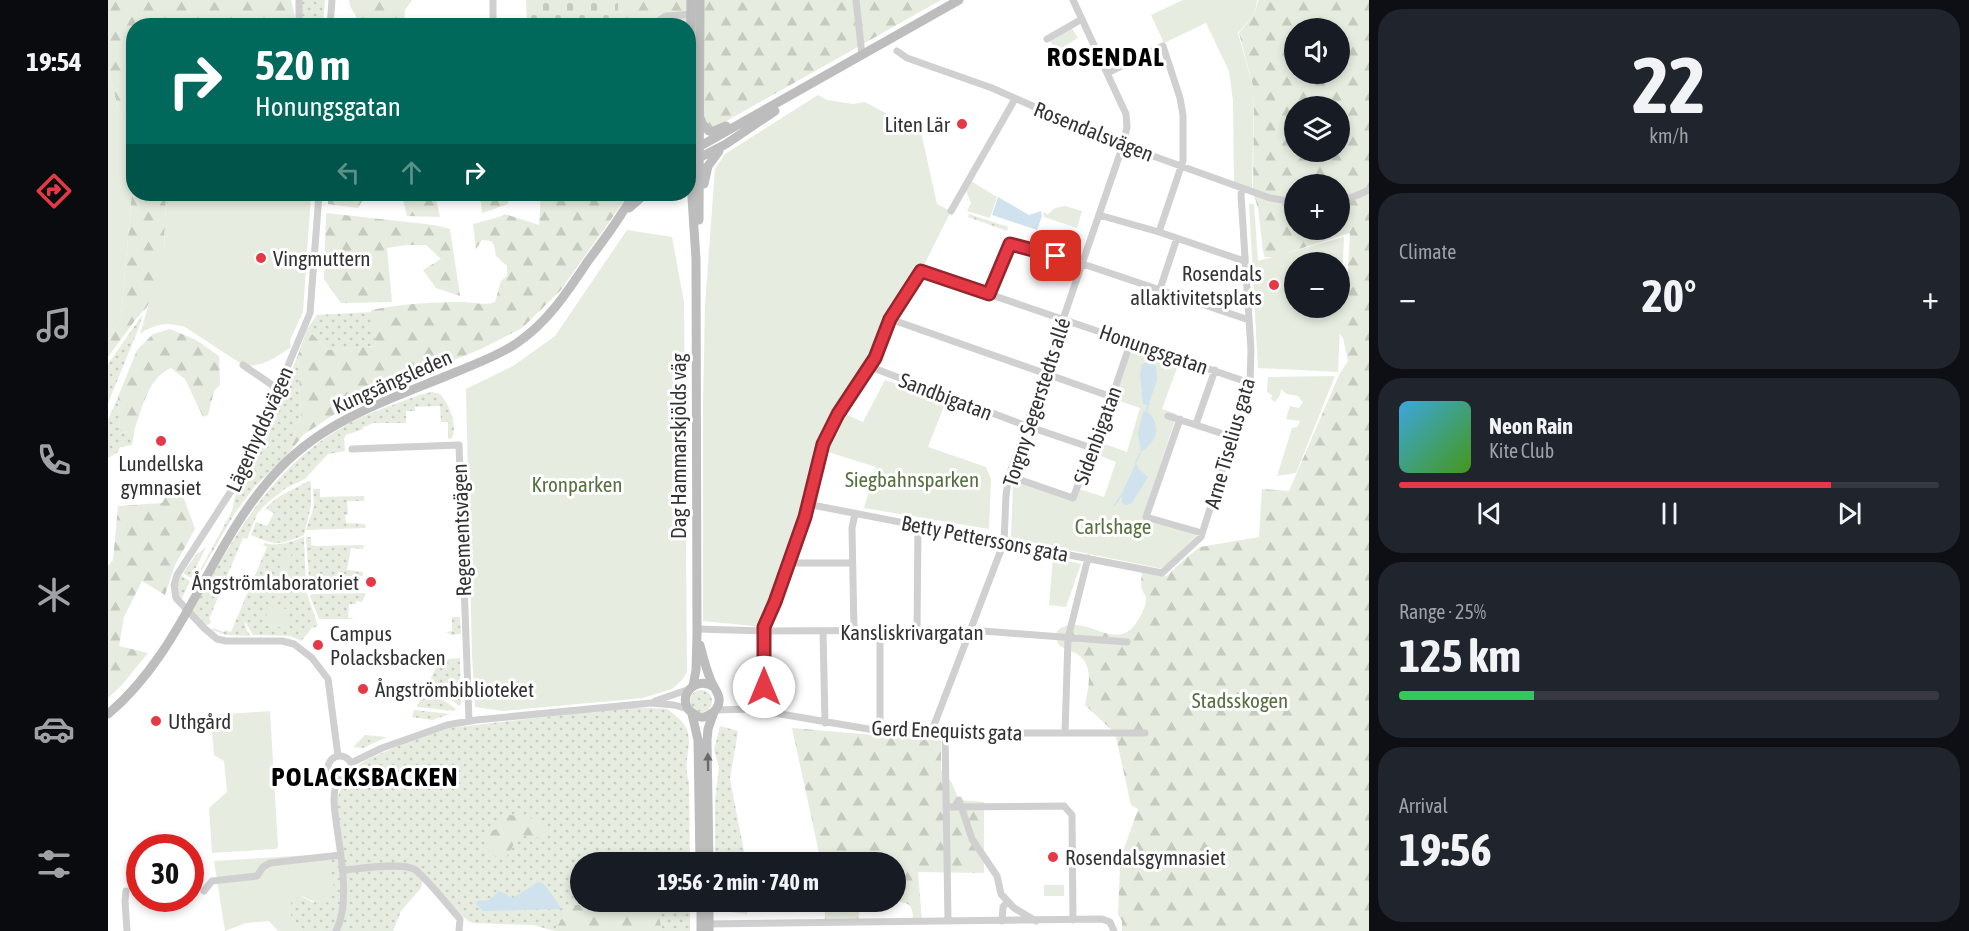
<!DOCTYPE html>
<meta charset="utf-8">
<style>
body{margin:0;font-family:"Asap Condensed",sans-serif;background:#20242c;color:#f1f3f6;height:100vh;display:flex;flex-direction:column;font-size:22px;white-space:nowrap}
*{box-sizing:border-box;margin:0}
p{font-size:20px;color:#9ea1a6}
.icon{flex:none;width:33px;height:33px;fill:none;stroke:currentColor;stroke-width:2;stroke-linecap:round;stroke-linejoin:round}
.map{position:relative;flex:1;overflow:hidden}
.sheet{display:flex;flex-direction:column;gap:9px;padding:9px;background:#0d0f14;width:600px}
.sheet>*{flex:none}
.hud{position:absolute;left:18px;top:18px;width:570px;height:183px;border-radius:24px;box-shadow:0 3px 9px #0003;background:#00695c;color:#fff;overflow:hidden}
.tools{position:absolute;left:1176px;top:18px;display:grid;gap:12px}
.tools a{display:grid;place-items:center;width:66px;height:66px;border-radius:50%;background:#171b24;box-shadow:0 3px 9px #0003;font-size:30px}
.speed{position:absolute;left:18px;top:834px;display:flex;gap:12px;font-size:30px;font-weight:700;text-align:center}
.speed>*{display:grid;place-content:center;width:78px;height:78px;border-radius:50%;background:#171b24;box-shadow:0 3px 9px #0003;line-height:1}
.speed .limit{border:9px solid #d22;background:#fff;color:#111}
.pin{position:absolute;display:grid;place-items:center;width:51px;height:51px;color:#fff;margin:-26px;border-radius:12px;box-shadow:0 3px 9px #0006}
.me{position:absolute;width:66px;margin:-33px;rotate:0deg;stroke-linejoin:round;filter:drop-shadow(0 0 4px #0008)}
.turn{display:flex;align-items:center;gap:21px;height:126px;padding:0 30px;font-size:27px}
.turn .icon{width:78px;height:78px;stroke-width:2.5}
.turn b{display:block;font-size:42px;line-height:51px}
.lanes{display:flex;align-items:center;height:57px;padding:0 30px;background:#0003;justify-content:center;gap:30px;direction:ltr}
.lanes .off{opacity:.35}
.big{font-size:45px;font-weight:700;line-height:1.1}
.sheet .card{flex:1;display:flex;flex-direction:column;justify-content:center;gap:9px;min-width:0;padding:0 21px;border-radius:24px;background:#20242c}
.sheet .dial{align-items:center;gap:0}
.dial b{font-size:78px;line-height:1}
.song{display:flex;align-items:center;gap:18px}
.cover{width:72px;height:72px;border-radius:9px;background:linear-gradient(135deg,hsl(200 70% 55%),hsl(100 70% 35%))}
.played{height:6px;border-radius:3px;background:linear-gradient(90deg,#e63946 80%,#363941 80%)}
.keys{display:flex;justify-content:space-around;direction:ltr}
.heat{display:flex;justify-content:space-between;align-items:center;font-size:33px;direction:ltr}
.charge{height:9px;border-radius:4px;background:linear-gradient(90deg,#34c759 25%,#363941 0)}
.trip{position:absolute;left:462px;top:852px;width:336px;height:60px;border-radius:30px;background:#171b24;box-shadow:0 3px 9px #0003;font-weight:700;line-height:60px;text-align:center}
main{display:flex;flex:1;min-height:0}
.menu{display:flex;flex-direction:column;width:108px;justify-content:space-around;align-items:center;background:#090b0e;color:#9ea1a6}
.menu .icon{width:42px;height:42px}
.menu .on{color:#e63946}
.menu b{font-size:27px;color:#f1f3f6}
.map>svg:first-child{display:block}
</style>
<main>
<nav class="menu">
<b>19:54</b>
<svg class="icon on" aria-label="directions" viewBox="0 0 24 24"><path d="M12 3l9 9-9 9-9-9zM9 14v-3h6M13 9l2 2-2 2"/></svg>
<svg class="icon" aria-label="music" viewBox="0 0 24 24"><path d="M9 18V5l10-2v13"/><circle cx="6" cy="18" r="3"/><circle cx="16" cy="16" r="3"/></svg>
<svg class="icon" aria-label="phone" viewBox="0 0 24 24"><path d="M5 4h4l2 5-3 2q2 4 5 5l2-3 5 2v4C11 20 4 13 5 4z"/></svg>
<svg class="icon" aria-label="climate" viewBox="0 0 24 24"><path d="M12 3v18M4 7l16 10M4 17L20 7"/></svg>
<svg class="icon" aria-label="car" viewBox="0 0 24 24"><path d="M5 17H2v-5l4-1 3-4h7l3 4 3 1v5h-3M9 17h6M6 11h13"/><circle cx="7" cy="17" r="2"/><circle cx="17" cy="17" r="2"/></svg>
<svg class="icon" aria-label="filters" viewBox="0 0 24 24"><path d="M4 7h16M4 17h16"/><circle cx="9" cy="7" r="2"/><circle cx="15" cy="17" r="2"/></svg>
</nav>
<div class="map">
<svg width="1261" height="931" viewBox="0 0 1261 931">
<defs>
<pattern id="grass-dots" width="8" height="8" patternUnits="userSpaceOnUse" patternTransform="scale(1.5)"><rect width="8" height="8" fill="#e6ecdf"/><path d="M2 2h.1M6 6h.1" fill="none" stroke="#c6cbc0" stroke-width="1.8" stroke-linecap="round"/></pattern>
<pattern id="forest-firs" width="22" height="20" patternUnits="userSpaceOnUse" patternTransform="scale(1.5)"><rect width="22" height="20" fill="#e6ecdf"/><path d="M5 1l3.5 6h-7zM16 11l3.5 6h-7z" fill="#c6cbc0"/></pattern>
<pattern id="cemetery-stones" width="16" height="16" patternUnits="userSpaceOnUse" patternTransform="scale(1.5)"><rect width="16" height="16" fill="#e6ecdf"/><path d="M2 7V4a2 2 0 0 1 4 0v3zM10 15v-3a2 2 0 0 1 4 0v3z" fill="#c6cbc0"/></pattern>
</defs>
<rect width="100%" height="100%" fill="#fff"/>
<path fill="url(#grass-dots)" d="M193 0H217L215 25 192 26Z
M861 214 900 227 899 231 860 217Z
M264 312 268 346 220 350 199 329 209 315Z
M35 314 30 330 0 403V364Z
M190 355 193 416 178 457 147 486 127 513 92 573 91 572 124 511 127 496 145 466Z
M324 392 332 394C341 404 350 425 344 438L340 439V422H333L332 406 307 407V411H298V423H265L254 428 256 429 238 435 236 439 237 451 220 454 197 479 178 488 158 504 149 514 139 539 135 538 101 619 103 621 102 624 97 625 84 612C126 536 163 466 243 422 253 416 265 413 276 408 292 403 308 395 324 392Z
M10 397 12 434 27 428 24 445 12 447 10 452 0 458V420Z
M200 481 203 482V506L196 535C171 545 168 546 143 535L148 522 159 526 166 513 158 509 155 513C165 496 184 491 200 481Z
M205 489H212V497L256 496V501H239L240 515H237L238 523 257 524 258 528 198 530 206 506Z
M196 537 198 591 210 626 204 628 193 641 183 636 145 635 136 620 139 631 143 636 118 635 104 630 105 628 116 632 117 630 123 632 159 547 155 545 156 543C170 547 182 542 196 537Z
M198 537H203V545L208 546 256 545 255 549 243 548 239 570 255 572V576L201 578Z
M98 547 83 578 75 573 87 556Z
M72 575 82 581 73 600C68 592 68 583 72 575Z
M258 593 254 602 248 601V604H241L240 617 246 619H211L202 596 204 594Z
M344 617H352L353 633 352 634 344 635 338 632 344 631Z
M352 658 353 704 351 706 321 682 332 660Z
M318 688 348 709 346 711 309 707Z
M582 701a11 11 0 1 1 22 0a11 11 0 1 1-22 0Z
M524 707 560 709C566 715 577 722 579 730 585 746 574 762 581 782L582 862H472V902H477L472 905H463L446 931 426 925 365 923 360 921 315 880 313 888 293 911 285 931H195L183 917 181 906 186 898 193 896 206 903 219 857 232 855 226 805 236 783 243 778 249 767 258 760 301 741 341 728Z
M306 710 342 714 324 720 304 717Z
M612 726 630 731 622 779 638 862H607V801L611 767 606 750Z
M257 735 279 737 255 748 245 747Z
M511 902H582V931H554L550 917C547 915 545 912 541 911 531 906 520 911 511 902Z
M606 902H639V914L606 910Z"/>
<path fill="url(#forest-firs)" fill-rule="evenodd" d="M0 0H183L189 25 26 26 25 149 9 104 0 70Z
M241 0H304L297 10 296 26 253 25 242 6Z
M510 0H833L615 123 581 140 580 26 510 25Z
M1150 0H1261V931H1014V921L1010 915 1012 867 1017 846 1030 809 1023 805 1007 733 977 705C980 689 987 665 969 654 963 651 957 649 951 645L948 637 949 631C975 608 1009 658 1030 620 1034 614 1038 606 1038 598 1037 591 1036 596 1034 589 1032 584 1034 576 1034 570L1059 576 1079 557 1092 547 1151 537 1154 489 1181 491 1231 375 1240 361 1235 338 1230 331 1232 299H1236L1239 285 1242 233 1166 257H1157L1155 251 1150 208 1145 192 1146 90 1131 33 1147 13ZM1186 28H1232V74H1186ZM1186 106H1232V152H1186ZM1186 184H1232V230H1186Z
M25 180 26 194H58L56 252 46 291 39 307 28 319 0 357V341L13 317Z
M220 194H258L250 208 220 204Z
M297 194H327L332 217 299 216 295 200Z
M372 194H400V204L374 213Z
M433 194H521L452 291 414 328 375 348 245 402 195 435 178 457 193 416 190 355 199 329 220 350 268 346 263 310C293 304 324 302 354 302 365 302 377 306 387 302L393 281 399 276V266L388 256 386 245 383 241 374 240 368 249 365 224 391 217 397 214 431 225Z
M218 213 326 225 342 229 352 296 328 288 315 270 333 259 318 245H298L279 248 284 302 233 303 216 279Z
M62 329 88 340 111 356 112 385 106 391 100 415 95 417 77 379 63 368C40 378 35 406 27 428L12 434 10 397 29 350 45 334Z
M69 487 77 501 87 529 67 565 57 595 34 581 16 617 11 646 40 653 13 686 0 698V566L5 560 10 506 54 503 62 490Z
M684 728 777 736 833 738V770L844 783 851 800 876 802V873L810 872 814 921 805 922C805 917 805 911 803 907 797 898 760 900 752 906L750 922H717V902H788V862H713Z
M401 815C416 817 435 817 440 833L437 837 422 838 412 834 399 856 388 857C375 848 370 834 389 829L394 817Z
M477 902H511C520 911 531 906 542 911 545 912 548 915 551 917L554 931H446L463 905H472Z"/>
<path fill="url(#cemetery-stones)" d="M418 0H510V25H419Z"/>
<path fill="#e6ecdf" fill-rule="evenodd" d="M1075 0H1149L1147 13 1130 33 1146 90 1144 191 1126 184 1125 101 1121 71 1098 23 1056 43 1043 15Z
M963 27 970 38 948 51 941 39Z
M0 70 9 104 26 149 25 180 13 317 0 341Z
M710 95 719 100 745 104 757 102 813 132 829 204 843 211 813 271 782 319 772 348 720 432 695 517 656 627 595 621V407L597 305 607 169 617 154Z
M863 181 889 197 882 218 859 211 863 203 858 191Z
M58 194H203L195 312 182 340 183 347C169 357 153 368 135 365L77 327C60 322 46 324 32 334L56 252Z
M1141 204H1146L1150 261 1236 237 1230 372 1150 368ZM1186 262H1232V308H1186Z
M957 206 974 211 969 228 936 217 935 212 940 214 947 208Z
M519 230 564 237 576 302 579 672 574 680 564 689 535 698 395 711 367 707 364 655 358 389 405 366 447 336Z
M1022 346 1070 365 1054 409 1069 414 1035 517 1089 535 1055 569 903 538 905 480 964 499 968 488 996 497 1008 462 990 455 994 443 1019 452 1032 408 1006 399Z
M1227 376 1188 473 1169 476 1184 428 1189 427 1192 421 1178 419 1182 406 1191 408 1195 402 1190 396 1179 394 1173 389 1172 395 1167 402 1163 399 1164 395 1159 392 1160 377Z
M777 380 838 401 820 447 878 467 883 479 881 529 756 508 768 467 720 452 722 447 716 444 733 412 755 422Z
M180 546 186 548 177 571 171 569Z
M945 557 973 564 958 607 941 605Z
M159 607 181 609 180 628 158 626Z
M162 711 170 847 167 849 104 853 101 808 119 792 116 761 106 755 103 717 106 715Z
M219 854 227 892 220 902 213 905 194 896 186 899 181 906 183 917 195 931H170L161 921 138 923 117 931 106 861Z
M936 885H956V896H936Z"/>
<path fill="#cfe2ee" d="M890 197 921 215 933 211 934 216 929 230 884 215Z
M1043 361 1048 366 1049 381 1040 405 1035 404 1032 374 1034 364Z
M1039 411C1054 426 1050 440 1033 452L1030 433 1035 412Z
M1028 463 1031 469 1040 477 1024 503 1018 505 1014 503V493Z
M430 882 436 884 452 906 453 909 375 911 368 904 370 901 381 900 391 891 405 898Z"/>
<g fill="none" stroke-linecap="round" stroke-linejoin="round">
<path stroke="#cfe2ee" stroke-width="1.5" d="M1038 412 1041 403
M1028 462 1032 453
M1006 506 1015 493"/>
<path stroke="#d0d0d0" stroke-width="7" d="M748 0 754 55
M191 26V0
M222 26 224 0
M385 26V0
M543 26 558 16 587 14
M939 39 974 19
M789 51 799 58 884 88 1006 142 1162 198 1186 202
M999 73 1055 46 1072 98 1075 115V161L1051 232
M211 194 202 313 136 471 69 575 66 585 68 598 96 628 109 639 118 641H174L186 644 204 658 220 679 230 756
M1232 200 1245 197 1261 190
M843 211 907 99
M991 215 1051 232 1136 261
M1052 289 1069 238
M881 294 902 244 981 266 1141 320
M782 319 1004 397
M135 365 164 385 168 391
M760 366 916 425 984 448
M1060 416 1125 437
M1072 419 1038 517 1094 533
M1088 424 1107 370
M244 449 351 445 361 721
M901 476 965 498 1004 397 1023 341
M699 504 1054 573 1093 537 1142 383 1143 350 1133 195 1134 188
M681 563H744
M589 629 656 631 862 630 1019 642
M809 630 810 526
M715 631 717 723
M746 631 744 528 747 514
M772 631V731
M547 701 582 689
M608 710 643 709 772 731 823 733H1037
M655 711 656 627 667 602 697 517 704 482 715 444 730 414 767 358 782 319 813 271 1142 383
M837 732 840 921
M823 733 896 542 898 495 901 476 1015 145 1019 127 1018 114 965 0
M957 733 960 638 980 558
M220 768a12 12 0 1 1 24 0a12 12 0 1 1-24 0Z
M243 763 274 748 339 725 368 720 543 703 566 705 580 709
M851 800 864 839 889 876 893 894 906 908 928 921
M838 807 956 806 964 815 965 920
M234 870C250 869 293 862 306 869 318 877 341 907 352 919L351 931
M18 891 17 901 19 931
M96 891 104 881 149 876 155 867 162 863 232 855
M894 921 895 907 899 902
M598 924 994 919 1002 922 1006 931
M228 931C243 903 232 851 228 821 226 806 224 793 230 780"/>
<path stroke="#bdbdbd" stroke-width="9" d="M583 0 581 152 588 259 589 634 588 670 585 686
M592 118 595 125 601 131H606L618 126
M580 153 851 0
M587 160 618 144 667 111
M596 184 600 166 611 151
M521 208 537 194
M591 220 592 0
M592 645C595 657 598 669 603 681 605 686 610 692 611 698 612 706 607 713 599 716 595 718 590 717 586 714 566 703 584 673 606 687
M0 714C79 648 102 539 174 466 222 417 286 398 348 372 369 363 390 356 409 343 440 322 460 291 480 261 492 245 504 229 514 213 519 206 522 200 526 194
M584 714 590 740 592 862
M601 862 599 740 600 729 606 712
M593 902V931
M601 902V931"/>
</g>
<defs><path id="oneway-solid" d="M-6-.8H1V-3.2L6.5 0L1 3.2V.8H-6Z" transform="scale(1.5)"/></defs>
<use fill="#6a6a6a" href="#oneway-solid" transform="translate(600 762) rotate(-91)"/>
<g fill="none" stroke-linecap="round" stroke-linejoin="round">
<defs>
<path id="route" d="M656 687V627L667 602 697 517 715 444 730 414 767 358 782 319 813 271 881 294 902 244 948 256"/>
</defs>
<use href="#route" stroke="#96252e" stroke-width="15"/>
<use href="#route" stroke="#e63946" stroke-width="10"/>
</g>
<g fill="#e63946" stroke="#fff" stroke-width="2">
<circle cx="854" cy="124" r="6"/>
<circle cx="153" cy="258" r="6"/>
<circle cx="1166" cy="285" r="6"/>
<circle cx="53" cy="441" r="6"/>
<circle cx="263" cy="582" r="6"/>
<circle cx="210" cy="645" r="6"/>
<circle cx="255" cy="689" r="6"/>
<circle cx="48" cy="721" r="6"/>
<circle cx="945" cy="857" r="6"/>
</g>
<g text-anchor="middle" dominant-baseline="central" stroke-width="6" stroke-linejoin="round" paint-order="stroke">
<g font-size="21" fill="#333" stroke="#fff" text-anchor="start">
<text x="842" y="124" text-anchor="end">Liten Lär</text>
<text x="165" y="258">Vingmuttern</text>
<text x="1154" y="273" text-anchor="end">Rosendals<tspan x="1154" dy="24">allaktivitetsplats</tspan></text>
<text x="53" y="463" text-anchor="middle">Lundellska<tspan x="53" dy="24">gymnasiet</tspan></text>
<text x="251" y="582" text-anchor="end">Ångströmlaboratoriet</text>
<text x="222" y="633">Campus<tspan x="222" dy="24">Polacksbacken</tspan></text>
<text x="267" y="689">Ångströmbiblioteket</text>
<text x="60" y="721">Uthgård</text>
<text x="957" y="857">Rosendalsgymnasiet</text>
</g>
<g font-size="21" fill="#333" stroke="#fff">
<text transform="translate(986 131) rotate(22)">Rosendalsvägen</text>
<text transform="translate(1046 349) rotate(19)">Honungsgatan</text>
<text transform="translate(284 381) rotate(-24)">Kungsängsleden</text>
<text transform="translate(838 396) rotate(21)">Sandbigatan</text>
<text transform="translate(928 402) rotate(-72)">Torgny Segerstedts allé</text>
<text transform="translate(151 429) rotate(-66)">Lägerhyddsvägen</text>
<text transform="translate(989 435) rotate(-70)">Sidenbigatan</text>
<text transform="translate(1121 443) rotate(-74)">Arne Tiselius gata</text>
<text transform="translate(570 446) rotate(-90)">Dag Hammarskjölds väg</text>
<text transform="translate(353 530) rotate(-92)">Regementsvägen</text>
<text transform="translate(877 538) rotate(11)">Betty Petterssons gata</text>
<text x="804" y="632">Kansliskrivargatan</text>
<text transform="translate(839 730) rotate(2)">Gerd Enequists gata</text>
</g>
<g font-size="21" fill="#56703f" stroke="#fff">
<text x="804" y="479">Siegbahnsparken</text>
<text x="469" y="484">Kronparken</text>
<text x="1005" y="526">Carlshage</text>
<text x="1132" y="700">Stadsskogen</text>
</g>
<g font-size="27" font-weight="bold" letter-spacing="1.5" fill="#000" stroke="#fff">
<text x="998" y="56">ROSENDAL</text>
<text x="257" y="776">POLACKSBACKEN</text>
</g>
</g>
</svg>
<div class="tools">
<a><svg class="icon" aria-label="sound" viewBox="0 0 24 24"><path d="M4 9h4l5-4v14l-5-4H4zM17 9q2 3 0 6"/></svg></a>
<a><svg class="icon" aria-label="layers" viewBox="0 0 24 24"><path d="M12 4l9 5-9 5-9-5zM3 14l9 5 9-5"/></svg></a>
<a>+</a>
<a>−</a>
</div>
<div class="speed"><div class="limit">30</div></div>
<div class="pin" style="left:948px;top:256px;background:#d93025"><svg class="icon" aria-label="arrive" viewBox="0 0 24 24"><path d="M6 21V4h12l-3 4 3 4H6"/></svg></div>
<svg class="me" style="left:656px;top:687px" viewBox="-20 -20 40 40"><circle r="19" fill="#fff"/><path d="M0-13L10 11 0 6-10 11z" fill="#e63946"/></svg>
<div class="trip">19:56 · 2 min · 740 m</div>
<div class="hud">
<div class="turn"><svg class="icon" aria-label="right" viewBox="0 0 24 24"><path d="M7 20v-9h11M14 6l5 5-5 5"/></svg><div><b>520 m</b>Honungsgatan</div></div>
<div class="lanes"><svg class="icon off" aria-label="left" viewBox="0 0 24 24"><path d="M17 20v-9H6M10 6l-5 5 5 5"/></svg><svg class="icon off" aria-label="ahead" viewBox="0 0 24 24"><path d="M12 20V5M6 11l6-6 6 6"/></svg><svg class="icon" aria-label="right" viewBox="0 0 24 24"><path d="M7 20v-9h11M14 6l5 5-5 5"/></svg></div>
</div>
</div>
<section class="sheet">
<div class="card dial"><b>22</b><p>km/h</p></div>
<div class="card"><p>Climate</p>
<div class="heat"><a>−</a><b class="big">20°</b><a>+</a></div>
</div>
<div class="card">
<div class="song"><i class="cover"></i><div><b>Neon Rain</b><p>Kite Club</p></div></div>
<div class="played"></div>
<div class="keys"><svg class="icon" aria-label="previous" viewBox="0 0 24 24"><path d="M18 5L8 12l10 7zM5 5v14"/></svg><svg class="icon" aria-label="pause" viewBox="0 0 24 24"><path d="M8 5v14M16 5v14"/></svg><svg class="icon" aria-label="next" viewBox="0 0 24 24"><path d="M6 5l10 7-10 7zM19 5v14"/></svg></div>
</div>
<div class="card"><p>Range · 25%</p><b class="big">125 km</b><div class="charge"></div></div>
<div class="card"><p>Arrival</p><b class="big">19:56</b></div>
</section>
</main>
